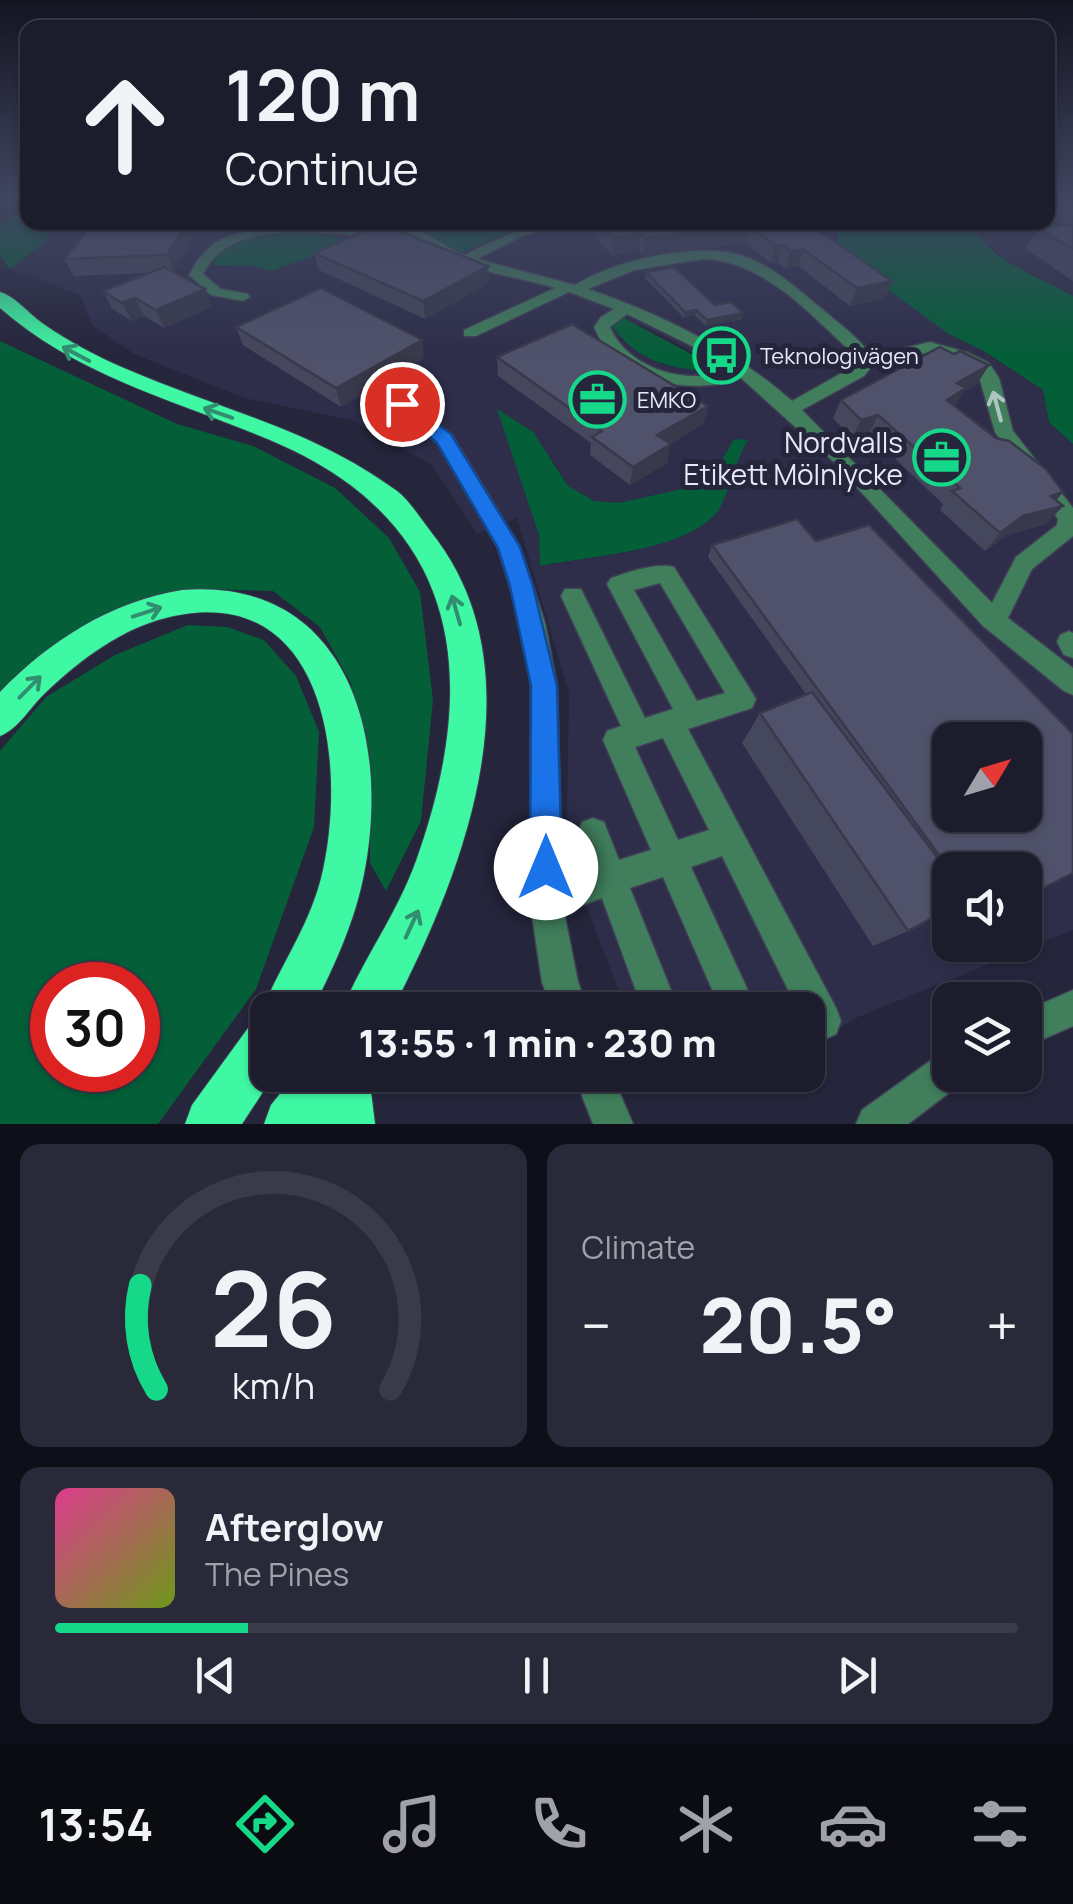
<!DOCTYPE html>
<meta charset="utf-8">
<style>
body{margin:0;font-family:Manrope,sans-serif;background:#292939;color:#f1f3f6;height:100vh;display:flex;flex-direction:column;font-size:38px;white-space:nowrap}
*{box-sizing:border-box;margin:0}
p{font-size:32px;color:#a0a1aa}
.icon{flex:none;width:55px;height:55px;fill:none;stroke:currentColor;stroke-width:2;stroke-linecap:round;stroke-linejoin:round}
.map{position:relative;height:1124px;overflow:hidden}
.panel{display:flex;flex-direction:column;gap:20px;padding:20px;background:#0f0f19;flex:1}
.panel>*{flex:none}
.banner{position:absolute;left:20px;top:20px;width:1035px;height:210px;border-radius:20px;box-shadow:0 2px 8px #0004,0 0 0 2px #3a3a49;background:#1c1c2d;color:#f1f3f6;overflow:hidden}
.needle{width:65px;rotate:52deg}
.fabs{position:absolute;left:932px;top:722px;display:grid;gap:20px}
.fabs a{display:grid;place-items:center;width:110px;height:110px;border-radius:20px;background:#1c1c2d;box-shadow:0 2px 8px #0004,0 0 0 2px #3a3a49;font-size:50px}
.speed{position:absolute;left:30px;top:962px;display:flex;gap:20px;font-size:50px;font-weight:700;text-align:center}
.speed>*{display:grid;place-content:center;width:130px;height:130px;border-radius:50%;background:#1c1c2d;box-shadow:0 2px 8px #0004,0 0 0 2px #3a3a49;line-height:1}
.speed .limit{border:15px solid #d22;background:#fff;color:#111}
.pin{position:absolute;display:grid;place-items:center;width:85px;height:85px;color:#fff;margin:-42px;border:5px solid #fff;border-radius:50%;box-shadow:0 2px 10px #0007}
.me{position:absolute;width:110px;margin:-55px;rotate:0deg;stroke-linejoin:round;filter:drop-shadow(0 0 8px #0008)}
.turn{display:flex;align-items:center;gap:35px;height:210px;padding:0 40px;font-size:45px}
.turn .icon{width:130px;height:130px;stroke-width:2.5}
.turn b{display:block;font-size:70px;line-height:85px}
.big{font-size:75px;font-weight:800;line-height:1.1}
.panel .card{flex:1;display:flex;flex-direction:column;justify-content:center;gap:15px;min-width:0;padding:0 35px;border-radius:20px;background:#292939}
.panel .dial{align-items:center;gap:0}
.dial svg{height:260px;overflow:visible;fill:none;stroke:#3a3a49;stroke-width:7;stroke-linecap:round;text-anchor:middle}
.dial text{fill:#f1f3f6;stroke:none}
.song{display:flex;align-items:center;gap:30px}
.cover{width:120px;height:120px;border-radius:15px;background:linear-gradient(135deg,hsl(330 70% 55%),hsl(80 70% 35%))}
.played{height:10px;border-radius:5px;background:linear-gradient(90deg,#15d989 20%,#3a3a49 20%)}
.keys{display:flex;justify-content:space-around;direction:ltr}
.heat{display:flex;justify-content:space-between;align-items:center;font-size:55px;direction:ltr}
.panel .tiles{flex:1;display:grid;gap:20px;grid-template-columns:1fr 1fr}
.card:last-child{grid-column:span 2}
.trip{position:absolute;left:250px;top:992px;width:575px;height:100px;border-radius:20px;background:#1c1c2d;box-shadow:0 2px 8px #0004,0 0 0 2px #3a3a49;font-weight:800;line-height:100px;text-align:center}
.tabs{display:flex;height:160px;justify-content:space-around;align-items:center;background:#0b0b12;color:#a0a1aa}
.tabs .icon{width:70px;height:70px}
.tabs .active{color:#15d989}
.tabs b{font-size:45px;color:#f1f3f6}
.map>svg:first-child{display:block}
</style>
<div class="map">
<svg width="1073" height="1124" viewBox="0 0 1073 1124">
<rect width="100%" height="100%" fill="#25253c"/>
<path fill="#2e2e4b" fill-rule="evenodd" d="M1048 198H1073V296L1009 262 976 235 971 223 1048 222Z
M289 222 388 230 411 226 419 234 461 253 511 231 543 223H835L841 255 949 334 982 350 1043 390 1049 422 1073 444V930L858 1017 808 1046V1010H626L586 905 567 822 569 693 517 518 477 534 432 465 351 420 244 398 134 354 92 325 80 295 10 269 45 242 52 223ZM306 232 353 241 271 271 254 266 214 265 213 261ZM639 324 682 346 719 370 664 365 623 341 612 325ZM498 410 550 457 568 486 594 501 619 503 682 489 718 467 734 439 736 459 717 511 636 551 540 566 539 535ZM950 740H1025V815H950ZM950 870H1025V945H950Z"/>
<path fill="#045f39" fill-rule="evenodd" d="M27 209 28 222 52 223 45 242 10 269 0 256V224Z
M410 223H543L511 231 461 253 436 244Z
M835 223H971C986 259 1040 277 1073 296V444L1049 422 1043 390 982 350 949 334 840 255Z
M306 232 355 241 271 271 254 266 214 265C219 234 280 231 306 232Z
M622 317 721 370C681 373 634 362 612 325Z
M0 341 177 424 253 446 335 488 389 538 420 592 433 700 421 821 386 891 370 863 369 782 351 683 320 627 273 591 209 589 139 603 0 694Z
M497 409 533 432 568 486 594 501 619 503 682 489 718 467 734 439 748 440C735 460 728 498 717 512 684 552 589 556 540 566L539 535Z
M188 625 227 627 264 640 296 676 319 732 314 827 256 989 158 1124H0V751L46 697 115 655ZM52 985H138V1070H52Z"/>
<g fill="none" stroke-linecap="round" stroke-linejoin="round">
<defs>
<path id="minor" d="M393 222C413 222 443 247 465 255 505 235 531 222 578 222L522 236 477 259 575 285C615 260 700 240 746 257 774 267 799 290 822 309 838 323 860 338 871 356L930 342 969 353 989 363 999 378 1013 431 1073 508V536L1032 569 1008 618 1073 668V695L1064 691 983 626 833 461 741 378C690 397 616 382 594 327L601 317 614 309 569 292 476 336H464V330L555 288C499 272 435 267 393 222ZM703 259C762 261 806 310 847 348L855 356 856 365 792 401C733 349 661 314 588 289L635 270ZM627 314 690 345 730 370C689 386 628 370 610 327ZM930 352 957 359 977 370 995 432 1058 519 1057 525 1016 557 992 603 802 410 864 376 872 366Z
M280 227 387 229 393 233 387 237C331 237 233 213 203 274L221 289 248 294 250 297 243 301 211 295 189 275C210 234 237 231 280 227Z
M402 399 452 435 520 547 545 623 557 686 562 880 591 870 578 833 582 822 593 818 604 822 619 860 651 850 603 740 607 731 621 726 561 596 565 589H581L645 718 673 709 607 584 611 578C629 572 656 562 674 567L756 699 752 708 688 729 836 1008 841 1021 836 1034 808 1047V1010H798L722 856 691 867 757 1010H721L663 877 630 888 679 1010H643L602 898 564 912 578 982 588 1010H552L542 982 530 902 531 686 521 623 498 548 438 443 393 404ZM660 583 725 693 697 701 634 590ZM663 738 709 830 678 840 635 747Z
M1069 631 1073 633V658L1064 655 1057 642 1060 635Z
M1073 990V1026L1025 1047V1011Z
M950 1050V1075H966L963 1082 908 1124H856L862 1110 937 1056Z
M574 1075H612L633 1124H593Z"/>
<path id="highway" d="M0 292C16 297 28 313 42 323 73 345 108 362 143 376 235 414 314 431 397 491 410 501 420 518 431 532 542 671 464 872 392 1010H342C363 959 397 914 416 861 481 679 464 521 270 440 175 400 79 377 0 308Z
M182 590C348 577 391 739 364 874 355 921 334 967 312 1010H268V1075H274L242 1124H185L192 1105 251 1024 265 1018 262 1010C282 962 312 922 323 870 348 755 322 572 158 620 115 633 75 664 43 695 29 709 19 728 0 736V692C49 641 112 601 182 590Z
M295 1075H369L375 1124H264L271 1105Z"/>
</defs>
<use href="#minor" stroke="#404056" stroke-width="3"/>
<use href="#highway" stroke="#404056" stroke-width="2"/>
<use href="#minor" fill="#407e5c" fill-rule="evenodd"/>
<use href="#highway" fill="#3ff8a3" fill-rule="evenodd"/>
</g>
<path fill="#45475c" d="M1048 198H1073V281L1026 249 1038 228 1066 225 1048 215Z
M94 222H190L195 235 174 272 212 307 164 328 144 316 132 321 112 309 103 291 149 273 74 276 64 259Z
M595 222H822L826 225 824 229 828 237 892 281 884 299 850 306 798 266 785 268 778 262 771 263 745 243 643 255 639 250 612 255 594 235Z
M314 253 488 266 489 283 425 319 319 270Z
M646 272 715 305 743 313 742 319 705 326 695 315 684 318 645 278Z
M236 327 424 358 341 407 243 345Z
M954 354 989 365 977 384 963 392 955 406 1063 492 1056 500 1063 506 1046 524 1007 535 985 551 940 510 943 504 869 434 852 439 833 418 841 400Z
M497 357 708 406 703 424 670 444 667 463 630 485 590 455 591 443 498 376Z
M712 545 950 870V908L908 931 873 946 742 743 760 713 806 694 708 557Z"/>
<path fill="#38394b" d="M187 222H190L195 235 174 272 167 255Z
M749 226 745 243 643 255 645 238Z
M641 234 639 250 612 255 613 238Z
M783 245 778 262 771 263 776 246Z
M803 249 798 266 785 268 790 251Z
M488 266 489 283 425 319 423 301Z
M892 281 884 299 850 306 857 288Z
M205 289 212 307 164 328 156 310Z
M135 298 144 316 132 321 122 303Z
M696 310 695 315 684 318 685 312Z
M743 313 742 319 705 326 707 320Z
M422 340 424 358 341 407 336 388Z
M989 365 977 384 963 392 954 407 936 419 957 383Z
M708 406 703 424 654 454 657 435Z
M878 415 869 434 852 439 861 420Z
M671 444 667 463 630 485 633 467Z
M1063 492 1048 510 1063 506 1046 524 1007 535 985 551 1000 533 1051 496Z"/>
<path fill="#50526b" stroke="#38394b" stroke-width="2.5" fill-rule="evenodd" d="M1056 198H1073V207Z
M94 222H187L167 255 64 259Z
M599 222H822L826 225 820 226 830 232 822 233 892 281 857 288 803 249 790 251 783 245 776 246 749 226 645 238 641 234 613 238Z
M381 224 488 266 423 301 314 253Z
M1073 224V249L1038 228Z
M164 267 205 289 156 310 135 298 122 303 103 291Z
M674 267 715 305 731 302 743 313 707 320 696 310 685 312 646 272Z
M321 288 422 340 336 388 236 327Z
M572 324 708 406 657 435 671 444 633 467 592 437 602 431 497 357Z
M940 347 954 354 960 351 989 365 957 383 966 388 947 400 996 438 1009 441 1046 469 1063 492 1051 496 1063 506 1023 516 1000 533 952 491 960 488 878 415 861 420 841 400Z
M797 519 816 541 869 525 1073 734V873L1025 897V870H950L712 545ZM950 740H1025V815H950Z
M812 692 950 874V908L908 931 760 713Z"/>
<defs><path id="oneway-shaft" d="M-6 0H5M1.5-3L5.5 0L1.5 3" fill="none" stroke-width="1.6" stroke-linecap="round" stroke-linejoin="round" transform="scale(2.5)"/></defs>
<g stroke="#328e70">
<use href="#oneway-shaft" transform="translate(76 354) rotate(-152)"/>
<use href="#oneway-shaft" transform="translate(218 413) rotate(-161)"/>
<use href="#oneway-shaft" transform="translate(456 610) rotate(-106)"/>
<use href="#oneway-shaft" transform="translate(147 612) rotate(-18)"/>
<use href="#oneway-shaft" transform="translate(30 687) rotate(-45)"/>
<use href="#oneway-shaft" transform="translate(412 924) rotate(-65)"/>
</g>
<use stroke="#adc4c1" href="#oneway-shaft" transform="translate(997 406) rotate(-105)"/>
<linearGradient id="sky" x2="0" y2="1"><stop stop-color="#141421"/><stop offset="0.56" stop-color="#404661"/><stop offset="1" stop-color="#404661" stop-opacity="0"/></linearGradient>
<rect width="1073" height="355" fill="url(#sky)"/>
<path fill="#1a73e8" stroke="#114b97" stroke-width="2.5" d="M402 399 451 434 520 547 533 586 557 686 562 868 557 879 546 884 535 879 530 868 531 686 510 586 498 548 437 443 393 404Z"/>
<defs>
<symbol id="bus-ring" viewBox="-11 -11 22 22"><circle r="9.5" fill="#25253c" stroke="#15d989" stroke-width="1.5"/><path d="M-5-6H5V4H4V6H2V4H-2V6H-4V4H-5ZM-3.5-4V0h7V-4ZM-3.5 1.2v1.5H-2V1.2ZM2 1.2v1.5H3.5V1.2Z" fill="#15d989"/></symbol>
<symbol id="office-ring" viewBox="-11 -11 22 22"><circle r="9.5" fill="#25253c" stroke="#15d989" stroke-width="1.5"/><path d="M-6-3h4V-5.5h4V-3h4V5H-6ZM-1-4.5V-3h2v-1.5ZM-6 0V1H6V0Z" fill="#15d989"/></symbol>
</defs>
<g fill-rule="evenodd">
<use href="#bus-ring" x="690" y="324" width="63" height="63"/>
<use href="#office-ring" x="566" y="368" width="63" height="63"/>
<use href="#office-ring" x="910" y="426" width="63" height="63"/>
</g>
<g text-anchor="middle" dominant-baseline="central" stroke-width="10" stroke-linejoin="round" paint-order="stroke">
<g font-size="22" fill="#e8e9f8" stroke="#25253c" text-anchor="start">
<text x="760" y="356">Teknologivägen</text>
<text x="637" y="400">EMKO</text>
</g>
<g font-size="28" fill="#e8e9f8" stroke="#25253c" text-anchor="end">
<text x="903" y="442">Nordvalls<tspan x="903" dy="32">Etikett Mölnlycke</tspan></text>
</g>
</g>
</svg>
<div class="fabs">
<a><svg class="needle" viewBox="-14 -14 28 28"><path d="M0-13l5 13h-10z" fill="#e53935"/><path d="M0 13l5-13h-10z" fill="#a0a1aa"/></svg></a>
<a><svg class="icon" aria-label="sound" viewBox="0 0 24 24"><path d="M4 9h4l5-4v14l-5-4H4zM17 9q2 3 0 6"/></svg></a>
<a><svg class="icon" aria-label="layers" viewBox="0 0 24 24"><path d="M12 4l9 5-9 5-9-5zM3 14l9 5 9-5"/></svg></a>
</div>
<div class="speed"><div class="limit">30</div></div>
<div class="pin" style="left:402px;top:404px;background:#d93025"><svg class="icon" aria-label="arrive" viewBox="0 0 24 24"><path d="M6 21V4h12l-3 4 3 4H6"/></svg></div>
<svg class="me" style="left:546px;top:868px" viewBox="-20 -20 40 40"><circle r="19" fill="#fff"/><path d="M0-13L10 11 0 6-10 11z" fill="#1a73e8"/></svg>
<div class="trip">13:55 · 1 min · 230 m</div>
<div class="banner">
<div class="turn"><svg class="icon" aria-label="ahead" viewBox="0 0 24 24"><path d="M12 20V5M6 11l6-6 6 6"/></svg><div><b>120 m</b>Continue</div></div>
</div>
</div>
<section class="panel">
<div class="tiles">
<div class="card dial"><svg viewBox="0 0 100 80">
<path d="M14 69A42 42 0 1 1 86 69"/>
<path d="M14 69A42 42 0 0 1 9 37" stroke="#15d989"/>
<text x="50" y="56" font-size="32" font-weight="700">26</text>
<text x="50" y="72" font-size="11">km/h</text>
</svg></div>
<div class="card"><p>Climate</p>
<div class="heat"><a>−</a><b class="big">20.5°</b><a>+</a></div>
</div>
<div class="card">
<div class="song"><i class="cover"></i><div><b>Afterglow</b><p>The Pines</p></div></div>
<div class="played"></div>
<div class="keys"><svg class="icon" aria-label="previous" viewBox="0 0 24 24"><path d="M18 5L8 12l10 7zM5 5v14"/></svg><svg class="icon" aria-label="pause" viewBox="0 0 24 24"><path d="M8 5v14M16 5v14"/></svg><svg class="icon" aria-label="next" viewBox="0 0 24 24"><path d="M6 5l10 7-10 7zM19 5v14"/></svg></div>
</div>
</div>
</section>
<nav class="tabs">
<b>13:54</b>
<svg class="icon active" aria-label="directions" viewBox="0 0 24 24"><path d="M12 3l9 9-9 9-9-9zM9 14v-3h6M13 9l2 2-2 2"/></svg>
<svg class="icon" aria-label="music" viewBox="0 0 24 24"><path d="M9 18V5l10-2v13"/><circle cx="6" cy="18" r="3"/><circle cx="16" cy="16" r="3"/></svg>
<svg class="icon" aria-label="phone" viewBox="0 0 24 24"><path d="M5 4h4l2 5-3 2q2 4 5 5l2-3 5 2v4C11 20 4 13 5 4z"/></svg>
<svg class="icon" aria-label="climate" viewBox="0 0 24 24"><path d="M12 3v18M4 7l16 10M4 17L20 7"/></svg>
<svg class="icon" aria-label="car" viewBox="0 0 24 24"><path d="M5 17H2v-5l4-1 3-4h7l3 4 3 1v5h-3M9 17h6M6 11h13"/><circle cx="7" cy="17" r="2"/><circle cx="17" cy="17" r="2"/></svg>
<svg class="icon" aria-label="filters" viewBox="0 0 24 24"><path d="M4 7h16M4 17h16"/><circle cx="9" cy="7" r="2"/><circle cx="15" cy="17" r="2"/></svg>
</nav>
